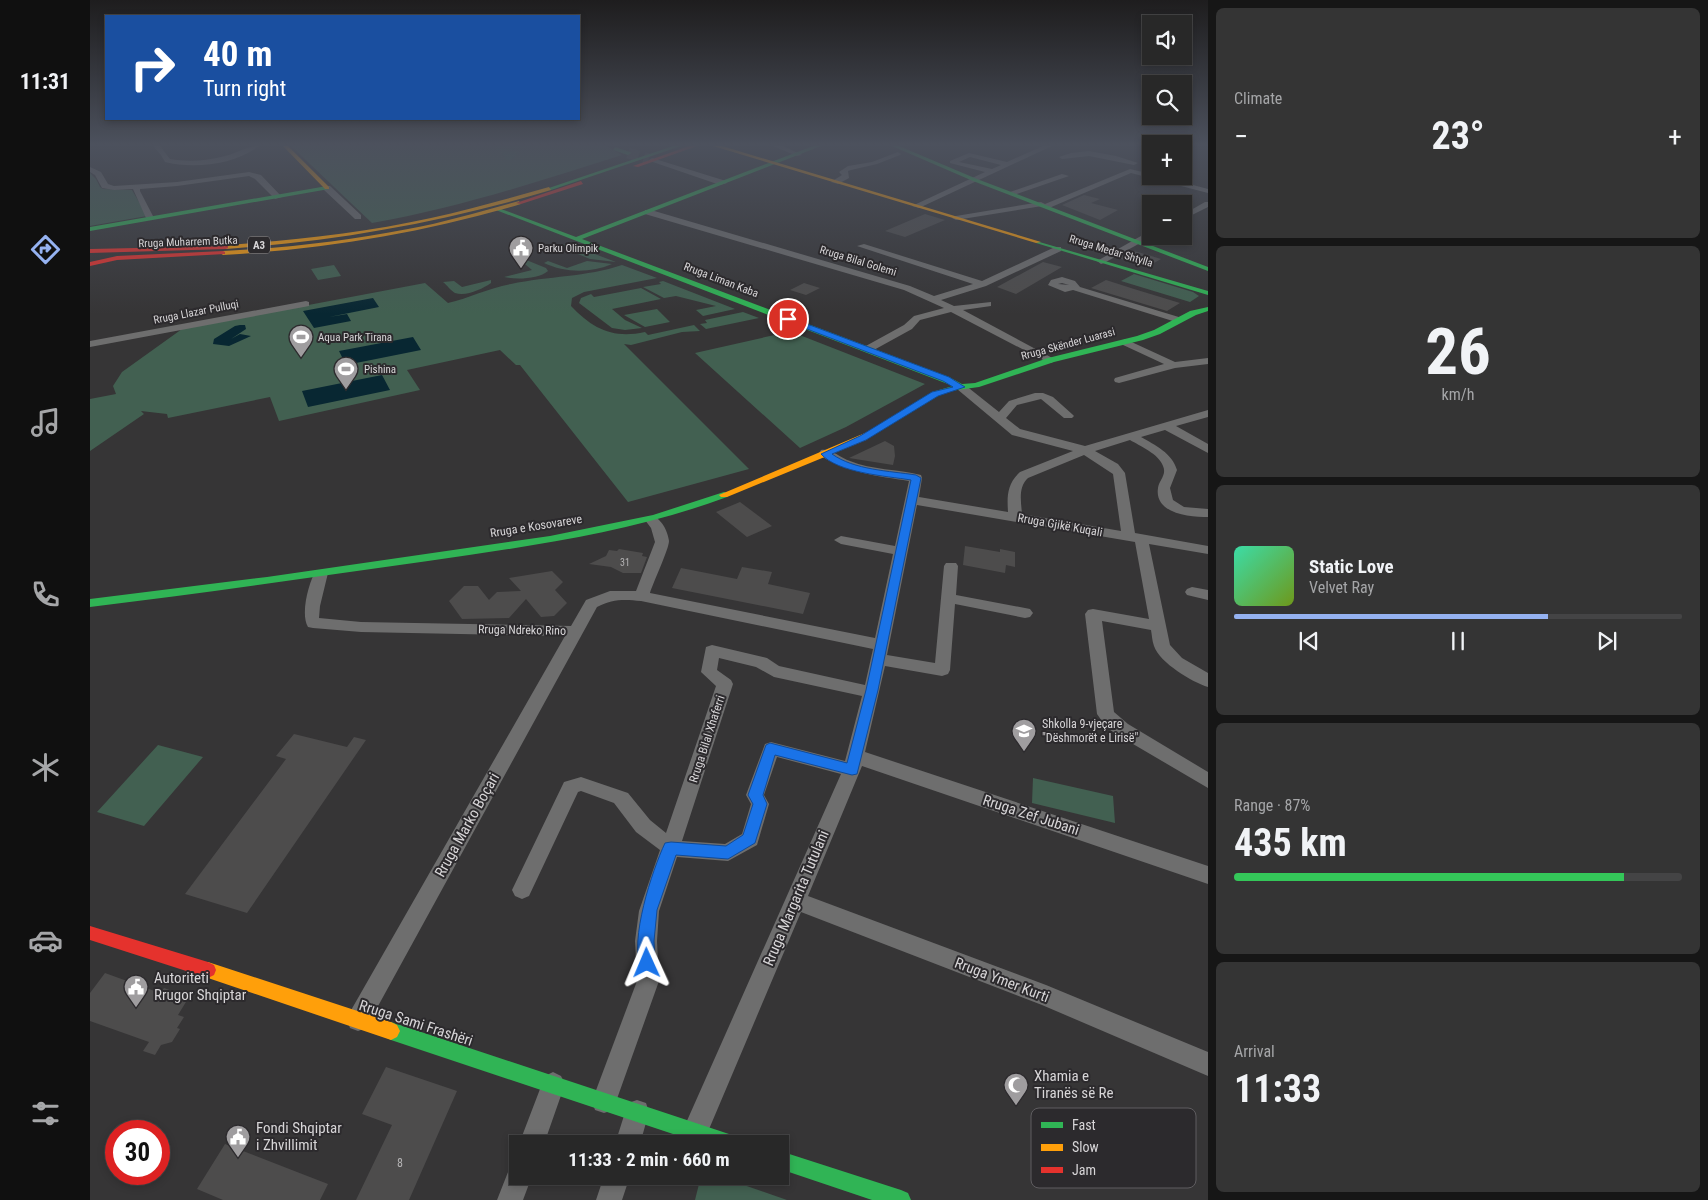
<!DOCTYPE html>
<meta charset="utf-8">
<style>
body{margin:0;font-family:"Roboto Condensed",sans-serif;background:#343434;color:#f1f3f6;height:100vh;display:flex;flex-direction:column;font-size:19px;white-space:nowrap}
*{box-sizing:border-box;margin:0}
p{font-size:16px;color:#a5a6a8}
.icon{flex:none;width:28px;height:28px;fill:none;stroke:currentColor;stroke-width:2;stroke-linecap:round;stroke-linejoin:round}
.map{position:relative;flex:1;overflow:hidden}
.details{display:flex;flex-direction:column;gap:8px;padding:8px;background:#161616;width:500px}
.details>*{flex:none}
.guide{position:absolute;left:15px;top:15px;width:475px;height:105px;border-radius:0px;box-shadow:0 2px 8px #0003,0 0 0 1px #444445;background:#1a4fa0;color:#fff;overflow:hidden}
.controls{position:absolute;left:1052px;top:15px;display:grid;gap:10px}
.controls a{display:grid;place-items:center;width:50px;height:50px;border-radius:0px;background:#282828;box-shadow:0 2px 8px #0003,0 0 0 1px #444445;font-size:25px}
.speed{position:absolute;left:15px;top:1120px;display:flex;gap:10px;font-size:25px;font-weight:700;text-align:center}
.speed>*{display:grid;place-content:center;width:65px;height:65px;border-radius:50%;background:#282828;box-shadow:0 2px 8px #0003,0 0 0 1px #444445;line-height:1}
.speed .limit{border:8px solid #d22;background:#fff;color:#111}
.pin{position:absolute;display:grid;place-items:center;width:42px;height:42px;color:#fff;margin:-21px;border:2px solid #fff;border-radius:50%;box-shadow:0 1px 5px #0007}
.me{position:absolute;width:55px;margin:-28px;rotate:359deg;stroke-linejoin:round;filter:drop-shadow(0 0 4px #0008)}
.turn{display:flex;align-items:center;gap:18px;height:105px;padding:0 15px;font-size:22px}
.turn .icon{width:65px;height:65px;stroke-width:2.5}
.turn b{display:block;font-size:35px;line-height:42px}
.big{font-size:38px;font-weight:700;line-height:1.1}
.details .tile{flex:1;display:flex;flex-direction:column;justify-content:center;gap:8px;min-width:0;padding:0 18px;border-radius:8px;background:#343434}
.details .dial{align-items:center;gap:0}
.dial b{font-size:65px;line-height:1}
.song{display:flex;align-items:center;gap:15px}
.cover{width:60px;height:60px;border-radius:8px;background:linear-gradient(135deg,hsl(160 70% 55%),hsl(80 70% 35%))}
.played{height:5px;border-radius:2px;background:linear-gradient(90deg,#95b2f1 70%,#444445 70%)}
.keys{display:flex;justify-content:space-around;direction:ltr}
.heat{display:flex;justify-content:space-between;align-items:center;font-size:28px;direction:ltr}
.charge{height:8px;border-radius:4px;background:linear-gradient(90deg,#34c759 87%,#444445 0)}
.trip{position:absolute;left:419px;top:1135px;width:280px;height:50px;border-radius:0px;background:#282828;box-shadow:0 2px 8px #0003,0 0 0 1px #444445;font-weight:700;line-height:50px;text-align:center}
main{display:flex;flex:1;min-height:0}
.tabs{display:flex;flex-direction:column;width:90px;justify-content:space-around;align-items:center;background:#101010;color:#a5a6a8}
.tabs .icon{width:35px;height:35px}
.tabs .current{color:#95b2f1}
.tabs b{font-size:22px;color:#f1f3f6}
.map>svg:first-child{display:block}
</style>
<main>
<nav class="tabs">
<b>11:31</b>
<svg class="icon current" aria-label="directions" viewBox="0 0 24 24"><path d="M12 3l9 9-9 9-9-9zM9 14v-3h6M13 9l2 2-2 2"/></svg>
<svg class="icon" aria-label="music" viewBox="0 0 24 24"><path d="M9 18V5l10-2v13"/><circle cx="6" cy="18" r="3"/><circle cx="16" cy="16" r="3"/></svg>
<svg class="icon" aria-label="phone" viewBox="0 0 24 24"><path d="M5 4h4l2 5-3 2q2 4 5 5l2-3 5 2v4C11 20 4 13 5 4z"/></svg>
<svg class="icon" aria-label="climate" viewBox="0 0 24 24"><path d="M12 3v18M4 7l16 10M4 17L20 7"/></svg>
<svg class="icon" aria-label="car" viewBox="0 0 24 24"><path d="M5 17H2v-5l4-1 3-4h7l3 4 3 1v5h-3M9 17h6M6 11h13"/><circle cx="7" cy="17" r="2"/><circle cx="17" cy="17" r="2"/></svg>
<svg class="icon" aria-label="filters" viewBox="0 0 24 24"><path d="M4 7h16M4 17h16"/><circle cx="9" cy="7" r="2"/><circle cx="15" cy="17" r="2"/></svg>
</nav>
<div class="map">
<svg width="1118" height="1200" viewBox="0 0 1118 1200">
<rect width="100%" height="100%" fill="#363536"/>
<path fill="#426051" d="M201 146H516L532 155C450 181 368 208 282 223Z
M0 173 6 179 10 187 13 189 42 190 57 216 0 226Z
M478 244 526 262 500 259 466 245Z
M424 255 456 268 458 271C449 279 426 280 414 277L442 270Z
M458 261 477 268 497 261 522 264C501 273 475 273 454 263Z
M244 265 251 276 228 280 221 269Z
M532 265 567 278 494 292 482 298 481 306C503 329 523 339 555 332L558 335 604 325 610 331 592 332 541 345 534 344 659 469 538 502 430 365H426L410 350 317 370 330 390 189 421 180 397 78 418 77 414 51 411 54 414 0 451V399L26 394 23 386 32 372 92 329 335 283 358 303C379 298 399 288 421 284 458 276 497 277 532 265Z
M1044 274 1103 292 1109 296 1100 302 1031 281Z
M401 280V283C392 289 376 297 365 293 361 291 357 285 353 282L364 281 372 287Z
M573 281 645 309 613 316 606 310 626 306 586 296 574 298 553 287 571 284 569 282Z
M551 288 571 299 522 309 535 320 552 328 535 330 522 328 489 303 491 298 501 294 504 297Z
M567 309 580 322 555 327 534 315Z
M653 312 669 318 616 329 610 324 617 323 615 320Z
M698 332 701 335 707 334 835 384 756 427 710 448 605 353Z
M68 745 113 757 54 826 7 812Z
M943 778 1023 796 1025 823 942 803Z
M611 1176H628L697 1200H605Z"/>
<path fill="#386a53" d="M404 146H445L421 150 429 153 422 159 417 160Z"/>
<path fill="#082732" d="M283 298 289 307 239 317 257 314 261 321 224 328 213 311Z
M150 325H155L156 329 141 339 150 334 161 336 139 346 123 344 124 339 145 326Z
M323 337 331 350 256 365 249 351Z
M292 375 300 390 218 407 212 391Z"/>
<path fill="#4d4c4c" d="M994 195 1010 199 1001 203 1028 210 1010 220 972 205Z
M835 214 855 220 815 237 795 231Z
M1042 251 1048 252 1071 259 1057 267 1028 258Z
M953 262 972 267 926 294 907 287Z
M1016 280 1044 289 1090 303 1077 311 1001 288Z
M714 283 730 288 716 295 700 290Z
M795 441 804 446 805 456 803 465 759 458Z
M650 502 682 526 657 537 626 512Z
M875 546 910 552V549L925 552V567L916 565 915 573 873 565Z
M529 549 553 553 552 556 557 557 551 573H533L521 567 499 564 516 556 519 550 527 551Z
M652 567 682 572 678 584 720 593 713 614 582 588 591 568 647 579Z
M462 571 473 582 465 590 477 603 464 616 451 617 436 599 419 618 372 619 359 601 374 586H388L399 600 407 592 431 591 419 578Z
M204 734 257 747 264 737 276 740 157 913 95 894 196 759 186 756Z
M15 973 70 993 74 988 99 997 88 1015 94 1017 87 1028 90 1029 82 1042 71 1045 65 1055 53 1051 59 1042 0 1021V993Z
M296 1067 367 1091 319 1200H266L302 1125 272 1114Z
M135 1144 207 1172 238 1184 230 1200H133L107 1189Z"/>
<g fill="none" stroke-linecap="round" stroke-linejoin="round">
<path stroke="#4e4d4e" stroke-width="11" stroke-dasharray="11 5.5" stroke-linecap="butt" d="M538 153 559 159"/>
<path fill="#6e6e6e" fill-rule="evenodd" d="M63 146H70L80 159C98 162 117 161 135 156 147 153 157 146 169 146 144 165 104 169 75 162L71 155Z
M683 146H693L712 155 707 156Z
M953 146H962L829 208 822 206 895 172 860 163V161L879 153 917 162ZM880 157 911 165 902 169 869 162Z
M999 151 1026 156 1048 163 1044 165 999 156 972 159 969 157 981 153Z
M808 152 811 154 810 155 787 164 761 170 758 171 759 178 748 184 741 182 752 175 749 172 758 166 782 162Z
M562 158 636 181 637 183 630 185 560 161 559 160Z
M0 167 11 172 18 184 24 186 87 182 159 172 171 175 192 197 185 199 165 179 159 176 87 186 50 189V191L64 218 60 220 56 218 43 189 24 190 12 188 5 175 0 172Z
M1040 169 1061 174V176H1069L1118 189V193L1041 173 959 208 952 206 866 220 862 218 866 216 951 202 955 204Z
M972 174 979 176 924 195 917 193Z
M234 186H240L271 215V219H265L234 190Z
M1115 202H1118V207L1094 219V214Z
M555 210H561L820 286 844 296 883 284 767 246 774 244 892 281 965 247H971V251L896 286 851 300 864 306 901 302V306L873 310 966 360 961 363 957 362 861 312 830 320 822 329 782 351H774L773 349 774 347 814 325 824 316 854 308 814 290 555 214Z
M1058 232H1061V236H1063L1014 263 1011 264 1007 261Z
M972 277 985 281 990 287 1092 318 1094 320 1089 323 1086 322 983 290 975 292 958 285 961 280ZM972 283 979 285 968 284Z
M216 301 219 302V306L0 347V341Z
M1035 339 1085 362 1118 358V364L1085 368 1029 383 1025 382 1024 380 1025 378 1074 364 1031 344 1030 342Z
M871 384 875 385 909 412 919 401 945 393H953L963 397 982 414 984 416 982 418H974L951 399 927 405 916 418 930 429 995 446 1118 410V417L1086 426 1118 444V453L1075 430 1051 437C1065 445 1082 453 1087 470L1080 488 1083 500 1094 507 1118 509V517C1100 517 1064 514 1068 488 1069 480 1077 475 1073 466 1069 454 1050 446 1040 440L1005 451 1028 464 1035 473 1045 533 1118 546V554L1059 544 1080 645 1092 658 1118 673V687C1102 682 1070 663 1064 646 1062 641 1062 635 1061 630L1012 621 1024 712 1038 724 1118 772V788L1026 734 1016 727 1007 714 995 614 998 610 1003 609 1059 619 1045 542 827 505 797 655 845 663 854 566 856 563H866L868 566 866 595 935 608 940 609 943 613 940 617 935 618 865 604 860 670 858 674 852 676 795 666 775 752 1118 866V884L772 766 718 896 956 985 1118 1052V1076L952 1005 711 912 614 1141 606 1144 596 1141 593 1132 596 1123 751 774 687 757 674 795 679 804 667 845 638 861 587 857 569 911 567 941 569 981 523 1110 514 1113 505 1110 502 1101 547 981 545 941 549 911 570 850 546 832 524 803 491 791 488 792 439 896 432 899 425 896 422 890 474 782 491 777 538 793 560 820 576 833 626 686 611 672 616 647 622 645 677 658 689 666 775 685 783 649 551 601C534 599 522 599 507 607L276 1028 268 1031 260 1028 257 1020 260 1012 475 636 271 632 223 628 218 627C210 614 219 582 226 570H236L238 573 230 606 229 618 271 622 481 626 496 600 520 591H546L565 542 561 528 555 520 562 516C571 518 578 531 579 541 579 549 563 583 560 593L785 638 803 554 751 544 744 540 751 536 805 546 819 481C788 476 758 473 731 456L729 453 731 450C741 448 750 458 760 461 782 470 807 469 831 475L832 478 829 497 918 512C917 496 917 484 930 472L983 451 922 435 867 389 865 387ZM994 455 1023 474 1031 531 932 514C931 501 928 487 938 478ZM629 658 666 667 684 677 772 696 755 761 681 742 675 744 656 795 661 804 652 834 635 844 592 841 643 684 641 680 627 670Z
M1102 587 1118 590V600L1097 595 1095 592 1097 589Z
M463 1072 471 1076 475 1084 454 1144H429L455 1076Z
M547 1100 556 1103 559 1112 550 1144H525L538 1103Z
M428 1164V1176H442L433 1200H407L420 1167Z
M514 1176H540L532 1200H506Z"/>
<path fill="#30b455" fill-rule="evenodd" d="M583 146H591L461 190 456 189Z
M723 146H731L492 239 859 377 872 384 885 383 958 358 1047 336 1064 330 1100 311 1118 307V311L1106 315 1070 334 1053 340 964 362 889 387 860 391 848 396 782 436 779 435V431L842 392 863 386 406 210 411 209 486 237Z
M802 146H809L887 179 1118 267V271L883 181Z
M525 147 540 152 541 153 538 155 523 150Z
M237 186 239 189 0 231V227Z
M946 241 1118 291V295L946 243Z
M634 492 637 493 639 495 637 497C540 533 440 546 338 561 225 577 113 593 0 607V599L177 577 460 536 563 515Z
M301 1022 642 1135 649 1137 651 1144H613L301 1040 295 1037 292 1031 295 1025Z
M690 1151 811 1190 818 1193 821 1200H782L690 1169Z"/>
<path fill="#ff9f0a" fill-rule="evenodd" d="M193 146H198L239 187V189H235Z
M623 146H632L951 242 946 243Z
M459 187 461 190C354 222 247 241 136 249L133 247 136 245C205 240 273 233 341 218 381 209 420 198 459 187Z
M429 201 431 204C333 233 235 249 133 255L130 253 133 251C195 248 257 241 318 229 356 222 392 211 429 201Z
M782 430 786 433 776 440 637 497H631L629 495Z
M118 962 301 1022 307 1025 310 1031 307 1037 301 1040 118 978 112 975 110 970 112 965Z"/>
<path fill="#e5322d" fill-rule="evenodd" d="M599 146H607L548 167 543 166Z
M491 181 493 184 431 204 426 203Z
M138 246V248L136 249 0 253V249Z
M133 251 135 252V254L27 260 0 266V262L27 256Z
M0 926 118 962 124 965 126 970 124 975 118 978 0 940Z"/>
</g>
<linearGradient id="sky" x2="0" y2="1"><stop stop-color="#1e1d1e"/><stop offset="0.46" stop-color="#4c515d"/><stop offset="1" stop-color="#4c515d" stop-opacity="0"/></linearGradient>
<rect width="1118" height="314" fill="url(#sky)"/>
<path fill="#1a73e8" stroke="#114b97" d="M696 318H701L859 377 875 387 848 396 776 440 742 454C764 470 800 471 826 475L831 478 788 690 767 774 762 775 685 755 673 795 677 804 665 843 638 859 586 855 567 910 564 941 565 963 563 969 557 971 551 969C539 940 562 871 575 843L581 842 636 846 653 835 663 804 658 795 676 745 680 743 757 763 776 690 821 480C796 476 748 473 731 454L770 436 842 392 863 387 853 381 696 321Z"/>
<defs>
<symbol id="civic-pin" viewBox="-11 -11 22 30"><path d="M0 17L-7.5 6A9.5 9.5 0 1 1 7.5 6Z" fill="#9f9d9f" stroke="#2c2a2d"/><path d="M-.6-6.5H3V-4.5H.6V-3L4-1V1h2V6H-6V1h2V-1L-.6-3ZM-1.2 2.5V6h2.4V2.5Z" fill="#fff"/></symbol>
<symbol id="stadium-pin" viewBox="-11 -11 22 30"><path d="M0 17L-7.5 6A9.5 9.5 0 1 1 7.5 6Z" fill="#9f9d9f" stroke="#2c2a2d"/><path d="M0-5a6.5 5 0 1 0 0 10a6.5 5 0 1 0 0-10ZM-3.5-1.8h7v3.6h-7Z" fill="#fff"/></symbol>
<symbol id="school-pin" viewBox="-11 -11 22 30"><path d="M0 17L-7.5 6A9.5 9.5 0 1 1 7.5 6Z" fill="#9f9d9f" stroke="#2c2a2d"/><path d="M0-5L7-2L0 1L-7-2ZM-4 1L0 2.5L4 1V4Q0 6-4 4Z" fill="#fff"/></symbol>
<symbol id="mosque-pin" viewBox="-11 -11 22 30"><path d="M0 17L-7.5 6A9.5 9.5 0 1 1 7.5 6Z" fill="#9f9d9f" stroke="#2c2a2d"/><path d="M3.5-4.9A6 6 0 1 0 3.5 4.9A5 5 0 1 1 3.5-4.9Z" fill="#fff"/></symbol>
</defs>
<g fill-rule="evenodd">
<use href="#civic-pin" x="417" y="234" width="28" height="38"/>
<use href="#stadium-pin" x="197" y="323" width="28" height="38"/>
<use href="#stadium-pin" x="242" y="355" width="28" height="38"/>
<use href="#school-pin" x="920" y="717" width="28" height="38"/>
<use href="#civic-pin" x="32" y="973" width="28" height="38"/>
<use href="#mosque-pin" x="912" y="1071" width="28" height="38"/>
<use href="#civic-pin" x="134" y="1123" width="28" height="38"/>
</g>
<g text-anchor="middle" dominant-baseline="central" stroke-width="4" stroke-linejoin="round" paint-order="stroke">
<g font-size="10" fill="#b4b3b4">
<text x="535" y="562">31</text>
</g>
<g font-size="11" fill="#d7d5d7" stroke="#2c2a2d">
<text transform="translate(98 242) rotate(-2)">Rruga Muharrem Butka</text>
<text transform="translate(1021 251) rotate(17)">Rruga Medar Shtylla</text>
<text transform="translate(768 261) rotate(17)">Rruga Bilal Golemi</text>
<text transform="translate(631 280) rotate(21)">Rruga Liman Kaba</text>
<text transform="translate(106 312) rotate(-11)">Rruga Llazar Pulluqi</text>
<text transform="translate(978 344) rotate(-15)">Rruga Skënder Luarasi</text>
</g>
<rect fill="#2c2a2d" stroke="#a4a2a4" stroke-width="1" x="158" y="236.5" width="22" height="17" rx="4"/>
<g font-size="11" font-weight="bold" fill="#d7d5d7">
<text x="169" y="245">A3</text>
</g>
<g font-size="11" fill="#d7d5d7" stroke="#2c2a2d" text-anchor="start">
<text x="448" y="248">Parku Olimpik</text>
<text x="228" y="337">Aqua Park Tirana</text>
<text x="274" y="369">Pishina</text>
</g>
<g font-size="12" fill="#d7d5d7" stroke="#2c2a2d">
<text transform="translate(970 525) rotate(10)">Rruga Gjikë Kuqali</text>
<text transform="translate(446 526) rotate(-9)">Rruga e Kosovareve</text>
<text transform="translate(432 630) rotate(1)">Rruga Ndreko Rino</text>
<text transform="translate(617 739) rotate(-72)">Rruga Bilal Xhaferri</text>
</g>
<g font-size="12" fill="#d7d5d7" stroke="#2c2a2d" text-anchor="start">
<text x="952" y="724">Shkolla 9-vjeçare<tspan x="952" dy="14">"Dëshmorët e Lirisë"</tspan></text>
</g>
<g font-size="12" fill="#b4b3b4">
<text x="310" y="1163">8</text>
</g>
<g font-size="15" fill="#d7d5d7" stroke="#2c2a2d">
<text transform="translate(941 815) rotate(18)">Rruga Zef Jubani</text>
<text transform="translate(377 825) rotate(-61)">Rruga Marko Boçari</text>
<text transform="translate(706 898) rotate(-67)">Rruga Margarita Tutulani</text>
<text transform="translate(912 980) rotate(21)">Rruga Ymer Kurti</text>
<text transform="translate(326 1023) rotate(18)">Rruga Sami Frashëri</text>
</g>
<g font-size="15" fill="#d7d5d7" stroke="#2c2a2d" text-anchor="start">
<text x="64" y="978">Autoriteti<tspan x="64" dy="17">Rrugor Shqiptar</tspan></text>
<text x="944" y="1076">Xhamia e<tspan x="944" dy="17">Tiranës së Re</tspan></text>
<text x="166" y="1128">Fondi Shqiptar<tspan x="166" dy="17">i Zhvillimit</tspan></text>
</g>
</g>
<rect x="941" y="1108" width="165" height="80" rx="8" fill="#2c2a2d" stroke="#5f5d60" stroke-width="1"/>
<rect x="951" y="1122" width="22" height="6" fill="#30b455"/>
<rect x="951" y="1144" width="22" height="7" fill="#ff9f0a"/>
<rect x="951" y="1167" width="22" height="6" fill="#e5322d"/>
<g font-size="14" fill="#d7d5d7">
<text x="982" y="1130">Fast</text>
<text x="982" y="1152">Slow</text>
<text x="982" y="1175">Jam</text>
</g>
</svg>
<div class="controls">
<a><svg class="icon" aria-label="sound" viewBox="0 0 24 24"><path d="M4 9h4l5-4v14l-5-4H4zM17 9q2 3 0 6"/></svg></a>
<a><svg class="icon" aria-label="search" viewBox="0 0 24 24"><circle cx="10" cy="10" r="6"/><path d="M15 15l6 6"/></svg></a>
<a>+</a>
<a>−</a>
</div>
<div class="speed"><div class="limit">30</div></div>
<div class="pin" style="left:698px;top:319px;background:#d93025"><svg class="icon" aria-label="arrive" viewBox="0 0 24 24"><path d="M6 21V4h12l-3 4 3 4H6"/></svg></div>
<svg class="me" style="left:557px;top:963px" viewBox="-20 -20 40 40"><path d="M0-17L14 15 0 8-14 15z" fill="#1a73e8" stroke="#fff" stroke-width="4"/></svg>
<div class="trip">11:33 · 2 min · 660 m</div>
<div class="guide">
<div class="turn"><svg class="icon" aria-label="right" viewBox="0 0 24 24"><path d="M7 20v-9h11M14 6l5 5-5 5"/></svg><div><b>40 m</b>Turn right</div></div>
</div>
</div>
<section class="details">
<div class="tile"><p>Climate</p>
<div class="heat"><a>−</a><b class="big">23°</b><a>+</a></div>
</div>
<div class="tile dial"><b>26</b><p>km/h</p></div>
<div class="tile">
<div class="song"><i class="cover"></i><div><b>Static Love</b><p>Velvet Ray</p></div></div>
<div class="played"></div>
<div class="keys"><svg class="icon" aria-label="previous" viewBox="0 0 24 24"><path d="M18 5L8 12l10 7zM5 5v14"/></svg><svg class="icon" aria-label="pause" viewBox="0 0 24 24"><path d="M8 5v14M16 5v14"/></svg><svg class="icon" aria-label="next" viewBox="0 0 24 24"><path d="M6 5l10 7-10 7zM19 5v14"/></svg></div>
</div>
<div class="tile"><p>Range · 87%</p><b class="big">435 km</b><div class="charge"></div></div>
<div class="tile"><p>Arrival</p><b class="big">11:33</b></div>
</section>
</main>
